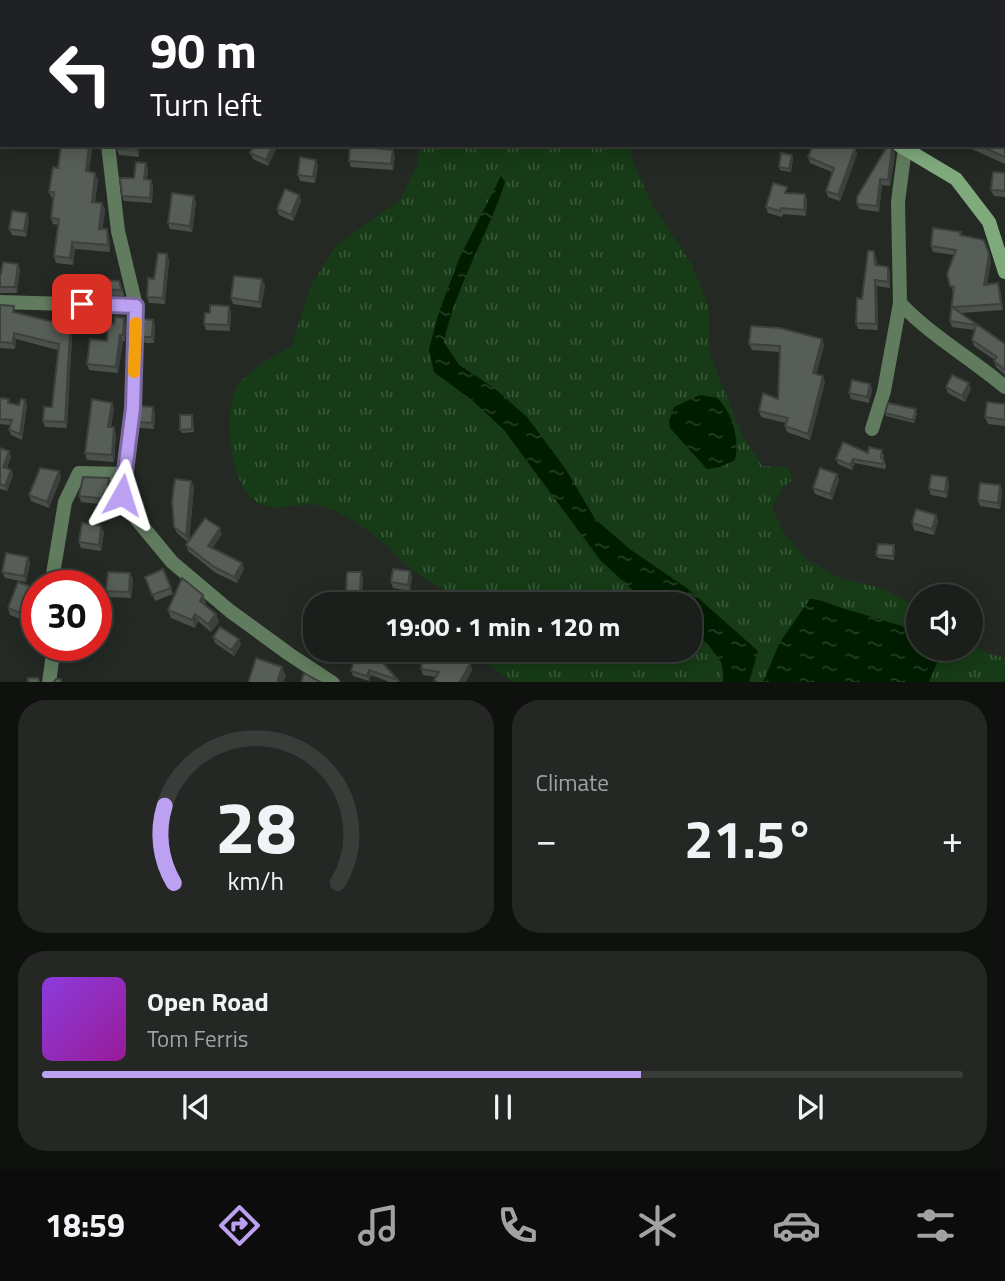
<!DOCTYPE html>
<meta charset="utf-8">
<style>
body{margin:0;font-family:"Titillium Web",sans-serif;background:#242724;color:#f1f3f6;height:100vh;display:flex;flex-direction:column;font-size:26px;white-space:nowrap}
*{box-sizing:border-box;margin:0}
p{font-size:23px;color:#a0a2a3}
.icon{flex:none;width:38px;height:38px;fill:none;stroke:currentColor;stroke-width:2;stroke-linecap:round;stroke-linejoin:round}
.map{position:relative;height:682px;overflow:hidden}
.drawer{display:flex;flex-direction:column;gap:18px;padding:18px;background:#0f110f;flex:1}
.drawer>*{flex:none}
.guide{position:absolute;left:0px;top:0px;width:1006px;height:147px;box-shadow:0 4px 18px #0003,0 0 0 2px #393d3a;background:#202124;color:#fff;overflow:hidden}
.tools{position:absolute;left:906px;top:584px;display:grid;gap:14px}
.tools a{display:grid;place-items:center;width:77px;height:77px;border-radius:50%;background:#1b1f1b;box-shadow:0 4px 18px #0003,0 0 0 2px #393d3a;font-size:35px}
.speed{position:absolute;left:21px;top:570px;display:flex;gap:14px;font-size:35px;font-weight:700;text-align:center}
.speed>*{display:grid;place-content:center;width:91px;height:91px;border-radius:50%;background:#1b1f1b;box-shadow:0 4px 18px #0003,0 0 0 2px #393d3a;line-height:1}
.speed .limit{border:10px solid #d22;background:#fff;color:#111}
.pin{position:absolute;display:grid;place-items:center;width:60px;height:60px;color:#fff;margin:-30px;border-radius:14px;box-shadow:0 4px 10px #0006}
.me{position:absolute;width:77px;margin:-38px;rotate:6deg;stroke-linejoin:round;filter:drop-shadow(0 0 5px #0008)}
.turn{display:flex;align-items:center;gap:24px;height:147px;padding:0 35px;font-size:32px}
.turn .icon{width:91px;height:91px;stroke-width:2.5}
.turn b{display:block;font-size:49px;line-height:60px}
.big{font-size:52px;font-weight:700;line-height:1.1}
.drawer .widget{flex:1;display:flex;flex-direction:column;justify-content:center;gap:10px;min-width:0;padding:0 24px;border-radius:28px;background:#242724}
.drawer .dial{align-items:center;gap:0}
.dial svg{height:182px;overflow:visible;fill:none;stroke:#393d3a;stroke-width:7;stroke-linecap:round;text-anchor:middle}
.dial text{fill:#f1f3f6;stroke:none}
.song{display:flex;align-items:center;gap:21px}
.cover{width:84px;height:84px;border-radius:10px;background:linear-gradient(135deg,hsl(270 70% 55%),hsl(300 70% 35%))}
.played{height:7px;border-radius:4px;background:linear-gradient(90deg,#bca0f2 65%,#393d3a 65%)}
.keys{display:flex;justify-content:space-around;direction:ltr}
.heat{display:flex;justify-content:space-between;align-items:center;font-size:38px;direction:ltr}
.drawer .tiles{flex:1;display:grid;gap:18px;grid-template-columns:1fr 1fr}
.widget:last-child{grid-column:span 2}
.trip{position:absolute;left:303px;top:592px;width:399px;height:70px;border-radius:28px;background:#1b1f1b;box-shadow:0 4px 18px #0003,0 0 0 2px #393d3a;font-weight:700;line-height:70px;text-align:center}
.dock{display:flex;height:112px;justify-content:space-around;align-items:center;background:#0b0c0b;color:#a0a2a3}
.dock .icon{width:49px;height:49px}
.dock .on{color:#bca0f2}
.dock b{font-size:32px;color:#f1f3f6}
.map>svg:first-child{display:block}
</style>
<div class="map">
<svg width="1005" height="683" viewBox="0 0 1005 683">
<defs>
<pattern id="grass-tufts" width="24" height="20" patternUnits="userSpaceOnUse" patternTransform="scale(1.75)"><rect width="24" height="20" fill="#163b16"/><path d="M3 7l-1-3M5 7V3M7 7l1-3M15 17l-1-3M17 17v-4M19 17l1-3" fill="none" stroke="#385838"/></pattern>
<pattern id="water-ripples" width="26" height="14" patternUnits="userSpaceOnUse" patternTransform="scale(1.75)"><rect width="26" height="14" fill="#001d00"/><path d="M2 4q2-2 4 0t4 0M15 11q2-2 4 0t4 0" fill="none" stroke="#263e26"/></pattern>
</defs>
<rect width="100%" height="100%" fill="#242924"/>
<path fill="url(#grass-tufts)" d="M398 0H512V2H399Z
M420 145H629L633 163 654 208 692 265 709 309V352L743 437 762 466 788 467 793 479 782 489 772 508 783 532 807 560 840 578 884 589 919 609V649H971V644L987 653 1005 658V682H512L490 665 481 649H690V604H461L458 599C440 587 420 577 404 563 396 556 390 547 381 541 366 528 341 511 321 506 300 499 274 517 254 500 229 480 221 409 239 384 253 367 271 357 291 347L311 286 336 246 400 200 417 166Z"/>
<path fill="url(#water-ripples)" d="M501 176 505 182C488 236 455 286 444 342L459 365 494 388 527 417 565 468 595 519 631 550 688 589 758 651 749 682H723L722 664 708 644 690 630V604H653L635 592 601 561 504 430 473 401 434 372 429 349 439 312 459 259Z
M700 395 717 398C732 412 740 438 735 460L720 467 707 469 670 428 669 421 674 407Z
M810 599C823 599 830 605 842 608 868 616 893 623 919 632V649H943L929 682H763L780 642Z"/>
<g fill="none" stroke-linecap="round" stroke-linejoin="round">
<path stroke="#607b5e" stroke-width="14" d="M107 2V0
M606 2 608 0
M0 4H2
M108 145 118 231 136 306 133 408 122 494 133 515 172 562 230 611 289 654 333 683
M905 148 898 202 900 303C931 336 971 358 1005 387
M0 302 136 306
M872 429 884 391 900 303
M51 586 65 502 79 473 124 474
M49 683 54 646"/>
<path stroke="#7eaa7c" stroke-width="14" d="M749 0V2
M899 145 956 179 989 222 1005 272"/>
</g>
<path fill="#4b504b" d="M1005 126V164L965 146 964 145H1004Z
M139 145V157L119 155 117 149Z
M278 145 268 166 253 159 250 153Z
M365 145 366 147 395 156 393 170 351 167 349 161Z
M855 148 857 154 840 201 828 197 826 191 832 172 810 163 808 157Z
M892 148 895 154 890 186 882 185 879 212 859 209 857 204Z
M793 158 791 172 780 170 779 167Z
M316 160 318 166 315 183 300 181 298 175Z
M146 163 148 169 147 179 153 185 152 203 124 201 122 196 134 178Z
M89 172 98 180 95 202 102 203 105 210 102 229H107L109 236 110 252 75 249 73 265 56 263 54 256 58 225 53 224 51 218 53 199H52L49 192Z
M1005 173V197L994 196 991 190Z
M789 193 805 194 807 200 806 216 783 214 782 217 768 213 766 207Z
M299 195 301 201 293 221 279 215 277 209Z
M196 202 192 232 170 229 168 223Z
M29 219 26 237 12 235 9 229Z
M962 236 991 260 987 284 1000 289 1003 310 961 313 1005 344V375L996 367 994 361 995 360 974 346 972 340 975 330 952 327 950 321 953 292 947 274 954 255 933 252 931 246Z
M167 254 169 260 165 304 149 303 147 297Z
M876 257 877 265 888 267 890 273V288L877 286 878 330 858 329 856 323 862 299Z
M18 264 20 270 17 293H0V274Z
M265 285 261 308 233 304 231 298Z
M122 287 124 296 91 295 89 289Z
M0 305 16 312 53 322 71 313 73 318 67 428 45 427 43 421 52 407 58 350 16 339 15 349 0 348Z
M229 306 231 312 230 331 206 330 204 324 210 313Z
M153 320 155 326 154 343H145L142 337Z
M126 324 125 341H123L118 373 89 370 87 364 107 341Z
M822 339 824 346 816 374 825 382 810 440 787 432 785 426 786 423 761 417 759 411 778 399 780 352 752 350 749 344Z
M870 384 872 390 869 403 851 399 849 393Z
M946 387 971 389 965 402 948 393Z
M0 398 10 404 27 405 22 440 11 435 9 430 10 425 0 424Z
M1005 404V426L988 424 985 417Z
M153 407 155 413 154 429 140 428 138 422Z
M114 409 111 427 116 434 114 462 87 460 85 453Z
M885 413H917L914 423 886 416Z
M193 418 194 432 182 433 180 430Z
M0 448 11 457 7 468 11 470 13 475 7 491 0 489Z
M868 453 884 454 883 459 886 465 885 469 855 463 852 470 838 464 836 459Z
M59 471 61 477 49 508 31 501 29 495Z
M837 474 839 480 832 500 815 494 813 488Z
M191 481 194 487 189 541 222 534 212 548 242 563 244 569 237 583 216 573 188 551 186 545 188 542 177 533 174 527Z
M949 483 947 498 931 495 929 489Z
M112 484 109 505 81 502 79 496Z
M1000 485 1002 491 1000 509 980 506 978 500Z
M936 515 938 521 934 535 914 530 912 523Z
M104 532 101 551 81 548 79 542Z
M894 545 895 548 894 560 878 558 876 555Z
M28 557 30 563 26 582 5 578 2 572Z
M163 569 173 594 155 601 145 577Z
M410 571 412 577 410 591 393 588 391 582Z
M361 572 363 579 362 597H348L346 591Z
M133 579 131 598 109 597 106 591Z
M37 589 35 624 10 615 8 608Z
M203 595 206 603 205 605 216 614 219 622 211 632 198 621 195 628 171 618 168 610Z
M213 637 241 645 234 656 215 643Z
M377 656 376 659 398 680 399 683H392L371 675 369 681 353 676 351 671Z
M470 664 472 670 465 683H435L434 680 436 677 423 675 421 669Z"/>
<path fill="#3d413d" d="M89 145H93L88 178 86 171Z
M137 145H139V157L136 151Z
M273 145H278L268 166 266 160Z
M855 148 857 154 840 201 838 195Z
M892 148 895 154 890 186 888 180Z
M393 150 395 156 393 170 391 164Z
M792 155 793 158 791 172 789 169Z
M316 160 318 166 315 183 313 177Z
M146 163 148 169 146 185 144 179Z
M95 173 98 180 94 208 92 202Z
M880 179 882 185 879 212 877 206Z
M151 180 153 185 152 203 150 198Z
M805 194 807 200 806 216 804 210Z
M299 195 301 201 293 221 291 215Z
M194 196 196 202 192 232 190 226Z
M102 203 105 210 102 236 99 229Z
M27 213 29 219 26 237 24 231Z
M107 229 109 236 110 252 108 245Z
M984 240 991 260 986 291 984 285Z
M72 242 75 249 73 265 70 258Z
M167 254 169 260 165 304 163 298Z
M18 264 20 270 17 293 15 287Z
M888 267 890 273V288L888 282Z
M262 279 265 285 261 308 259 302Z
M875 280 877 286 878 330 876 324Z
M998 283 1000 289 1003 310 1001 304Z
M229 306 231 312 230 331 228 325Z
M71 313 73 318 67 428 65 422Z
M124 318 126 324 125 341 123 335Z
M153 320 155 326 154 343 152 337Z
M14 333 16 339 15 349 13 343Z
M120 335 123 341 118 373 116 367Z
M822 339 824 346 815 379 813 373Z
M823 376 825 382 810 440 808 434Z
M969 383 971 389 965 402 962 396Z
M870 384 872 390 869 403 867 397Z
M25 400 27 405 22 440 20 434Z
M112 403 114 409 110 433 108 427Z
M153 407 155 413 154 429 152 423Z
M114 427 116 434 114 462 112 455Z
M9 451 11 457 5 473 3 467Z
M853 459 855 463 852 470 850 465Z
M11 470 13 475 7 491 5 486Z
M59 471 61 477 49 508 47 502Z
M837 474 839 480 832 500 830 494Z
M947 477 949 483 947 498 945 492Z
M109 478 112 484 109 505 107 499Z
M191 481 194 487 189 542 186 536Z
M1000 485 1002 491 1000 509 998 503Z
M936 515 938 521 934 535 932 529Z
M101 526 104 532 101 551 99 545Z
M220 528 222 534 210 552 208 546Z
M28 557 30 563 26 582 24 576Z
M242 563 244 569 237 583 234 577Z
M410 571 412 577 410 591 408 585Z
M361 572 363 579 362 597 360 591Z
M130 573 133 579 131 598 129 592Z
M203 595 206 603 203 609 200 601Z
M37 609V620L35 624 33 618Z
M195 614 198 621 195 628 192 620Z
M216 614 219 622 211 632 208 624Z
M239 639 241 645 234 656 231 650Z
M470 664 472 670 465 683H459Z
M282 667 286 676 283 683H277Z
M369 670 371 675 369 681 367 676Z"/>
<path fill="#575d57" stroke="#3d413d" stroke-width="2" d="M196 0H206V2H195Z
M771 0H790L791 2H773Z
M1004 125 1005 157 978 145H1004Z
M61 145H89L86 171 95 173 92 202 102 203 99 229H107L108 245 72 242 70 258 54 256 59 219 51 218 54 192H49L53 167 58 168Z
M116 145H137L136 151 117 149Z
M254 145H273L266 160 250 153Z
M350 145H365V147L393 150 391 164 349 161Z
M813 145H840L855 148 838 195 826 191 834 168 808 157Z
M888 145 892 148 888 180 880 179 877 206 857 204V197Z
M781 153 792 155 789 169 779 167Z
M300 157 316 160 313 177 298 175Z
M136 162 146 163 144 179 151 180 150 198 122 196 120 178H134Z
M993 172 1005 173V191L991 190Z
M773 183 787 187 785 193 805 194 804 210 781 208 780 211 766 207Z
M285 189 299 195 291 215 277 209Z
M172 193 194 196 190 226 168 223Z
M12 211 27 213 24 231 9 229Z
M933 228 961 232 960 235 984 240 989 254 984 285 998 283 1001 304 952 307 1005 344V370L994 361 997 357 972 340 976 325 950 321 954 287 950 286 947 274 956 250 931 246Z
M868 251H874L875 265 888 267V282L875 280 876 324 856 323 857 298 862 299Z
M158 253 167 254 163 298 147 297 148 278 154 279Z
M3 262 18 264 15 287H0V274H1Z
M234 276 262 279 259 302 231 298Z
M90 279 119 281 122 290 89 289Z
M0 305 14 306 13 312 53 322V312L71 313 65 422 43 421 44 407H52L59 344 14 333 13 343 0 342Z
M210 305 229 306 228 325 204 324 205 313H210Z
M115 317 124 318 123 335H120L116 367 87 364 90 339 107 341 108 323 114 324Z
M143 319 153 320 152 337H142Z
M751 326 780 328 822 339 813 373 823 376 808 434 785 426 788 418 759 411 763 393 778 399 780 346 749 344Z
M952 375 969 383 962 396 946 387Z
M852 380 870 384 867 397 849 393Z
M0 398 9 399 8 403 19 405 21 399 25 400 20 434 9 430 12 420 0 419Z
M92 399 112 403 108 427H114L112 455 85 453Z
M987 402 1005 404V420L985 417Z
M888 403 916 409 913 420 885 413Z
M140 406 153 407 152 423 138 422Z
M180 415H192V429L180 430Z
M843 442 868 453 869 447 882 450 881 458 884 460 883 464 853 459 850 465 836 459Z
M0 448 9 451 3 467 11 470 5 486 0 484Z
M40 468 59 471 47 502 29 495Z
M820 468 837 474 830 494 813 488Z
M931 475 947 477 945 492 929 489Z
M83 477 109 478 107 499 79 496Z
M175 479 191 481 186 536 174 527 172 501Z
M980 483 1000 485 998 503 978 500Z
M916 509 936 515 932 529 912 523Z
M205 518 220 528 208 546 242 563 234 577 214 567 186 545Z
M82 523 101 526 99 545 79 542Z
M878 544 894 545 893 556 876 555Z
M6 553 28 557 24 576 2 572Z
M163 569 171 588 152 595 145 577Z
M393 569 410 571 408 585 391 582Z
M108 572 130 573 129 592 106 591Z
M347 572H361L360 591H346Z
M182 578 203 595 200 601 216 614 208 624 195 614 192 620 168 610Z
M18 582 37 589V609L33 618 8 608Z
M220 627 239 639 231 650 213 637Z
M357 649H370L375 651 373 658 380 660 398 680 369 670 367 676 351 671Z
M424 650 449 654 451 652 470 664 459 683H438L434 680 439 672 421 669Z
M256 658 282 667 277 683H248Z
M304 673 322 683H301Z
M28 678H38L40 683H28Z
M56 679H61V683H53Z"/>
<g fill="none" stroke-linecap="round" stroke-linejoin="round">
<defs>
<path id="route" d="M82 304 136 306 133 408 122 495"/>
</defs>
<use href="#route" stroke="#7a689d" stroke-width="18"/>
<use href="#route" stroke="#bca0f2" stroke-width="12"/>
<path stroke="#f59e0b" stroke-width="12" d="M134 372 136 323"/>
</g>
</svg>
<div class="tools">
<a><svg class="icon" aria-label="sound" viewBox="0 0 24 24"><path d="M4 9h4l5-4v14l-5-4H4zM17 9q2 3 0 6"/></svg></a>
</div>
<div class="speed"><div class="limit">30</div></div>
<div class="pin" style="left:82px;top:304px;background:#d93025"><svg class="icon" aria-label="arrive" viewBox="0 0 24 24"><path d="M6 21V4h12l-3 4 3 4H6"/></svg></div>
<svg class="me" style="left:122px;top:495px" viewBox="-20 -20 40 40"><path d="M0-17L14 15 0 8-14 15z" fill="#bca0f2" stroke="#fff" stroke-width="4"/></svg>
<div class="trip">19:00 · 1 min · 120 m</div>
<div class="guide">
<div class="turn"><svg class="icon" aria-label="left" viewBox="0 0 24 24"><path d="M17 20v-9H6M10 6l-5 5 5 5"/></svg><div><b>90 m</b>Turn left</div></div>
</div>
</div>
<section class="drawer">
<div class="tiles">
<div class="widget dial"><svg viewBox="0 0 100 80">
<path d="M14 69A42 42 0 1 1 86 69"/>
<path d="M14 69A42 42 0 0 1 10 35" stroke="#bca0f2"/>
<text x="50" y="56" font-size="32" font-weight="700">28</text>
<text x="50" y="72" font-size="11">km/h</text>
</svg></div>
<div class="widget"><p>Climate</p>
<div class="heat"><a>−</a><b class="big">21.5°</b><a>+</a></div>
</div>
<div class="widget">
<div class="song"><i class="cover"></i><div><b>Open Road</b><p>Tom Ferris</p></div></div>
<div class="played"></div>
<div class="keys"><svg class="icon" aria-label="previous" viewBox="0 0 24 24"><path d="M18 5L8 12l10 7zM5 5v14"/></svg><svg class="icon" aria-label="pause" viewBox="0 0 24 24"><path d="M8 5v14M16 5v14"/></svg><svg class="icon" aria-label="next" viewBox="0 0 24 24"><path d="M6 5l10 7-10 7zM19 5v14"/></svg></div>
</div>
</div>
</section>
<nav class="dock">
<b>18:59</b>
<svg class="icon on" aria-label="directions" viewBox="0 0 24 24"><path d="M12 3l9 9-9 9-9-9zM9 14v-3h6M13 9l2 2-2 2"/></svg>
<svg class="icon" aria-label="music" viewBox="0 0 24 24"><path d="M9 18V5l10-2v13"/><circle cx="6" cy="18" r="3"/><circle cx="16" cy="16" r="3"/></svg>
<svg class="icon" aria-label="phone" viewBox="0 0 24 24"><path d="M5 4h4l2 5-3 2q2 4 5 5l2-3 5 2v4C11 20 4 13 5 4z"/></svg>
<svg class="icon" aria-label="climate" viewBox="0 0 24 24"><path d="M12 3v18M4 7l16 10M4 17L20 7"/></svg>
<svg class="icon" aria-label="car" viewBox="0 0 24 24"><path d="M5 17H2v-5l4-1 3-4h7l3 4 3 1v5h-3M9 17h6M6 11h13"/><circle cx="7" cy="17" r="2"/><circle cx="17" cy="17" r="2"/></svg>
<svg class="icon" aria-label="filters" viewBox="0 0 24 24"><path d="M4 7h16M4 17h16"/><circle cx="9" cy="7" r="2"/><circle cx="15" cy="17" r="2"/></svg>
</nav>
